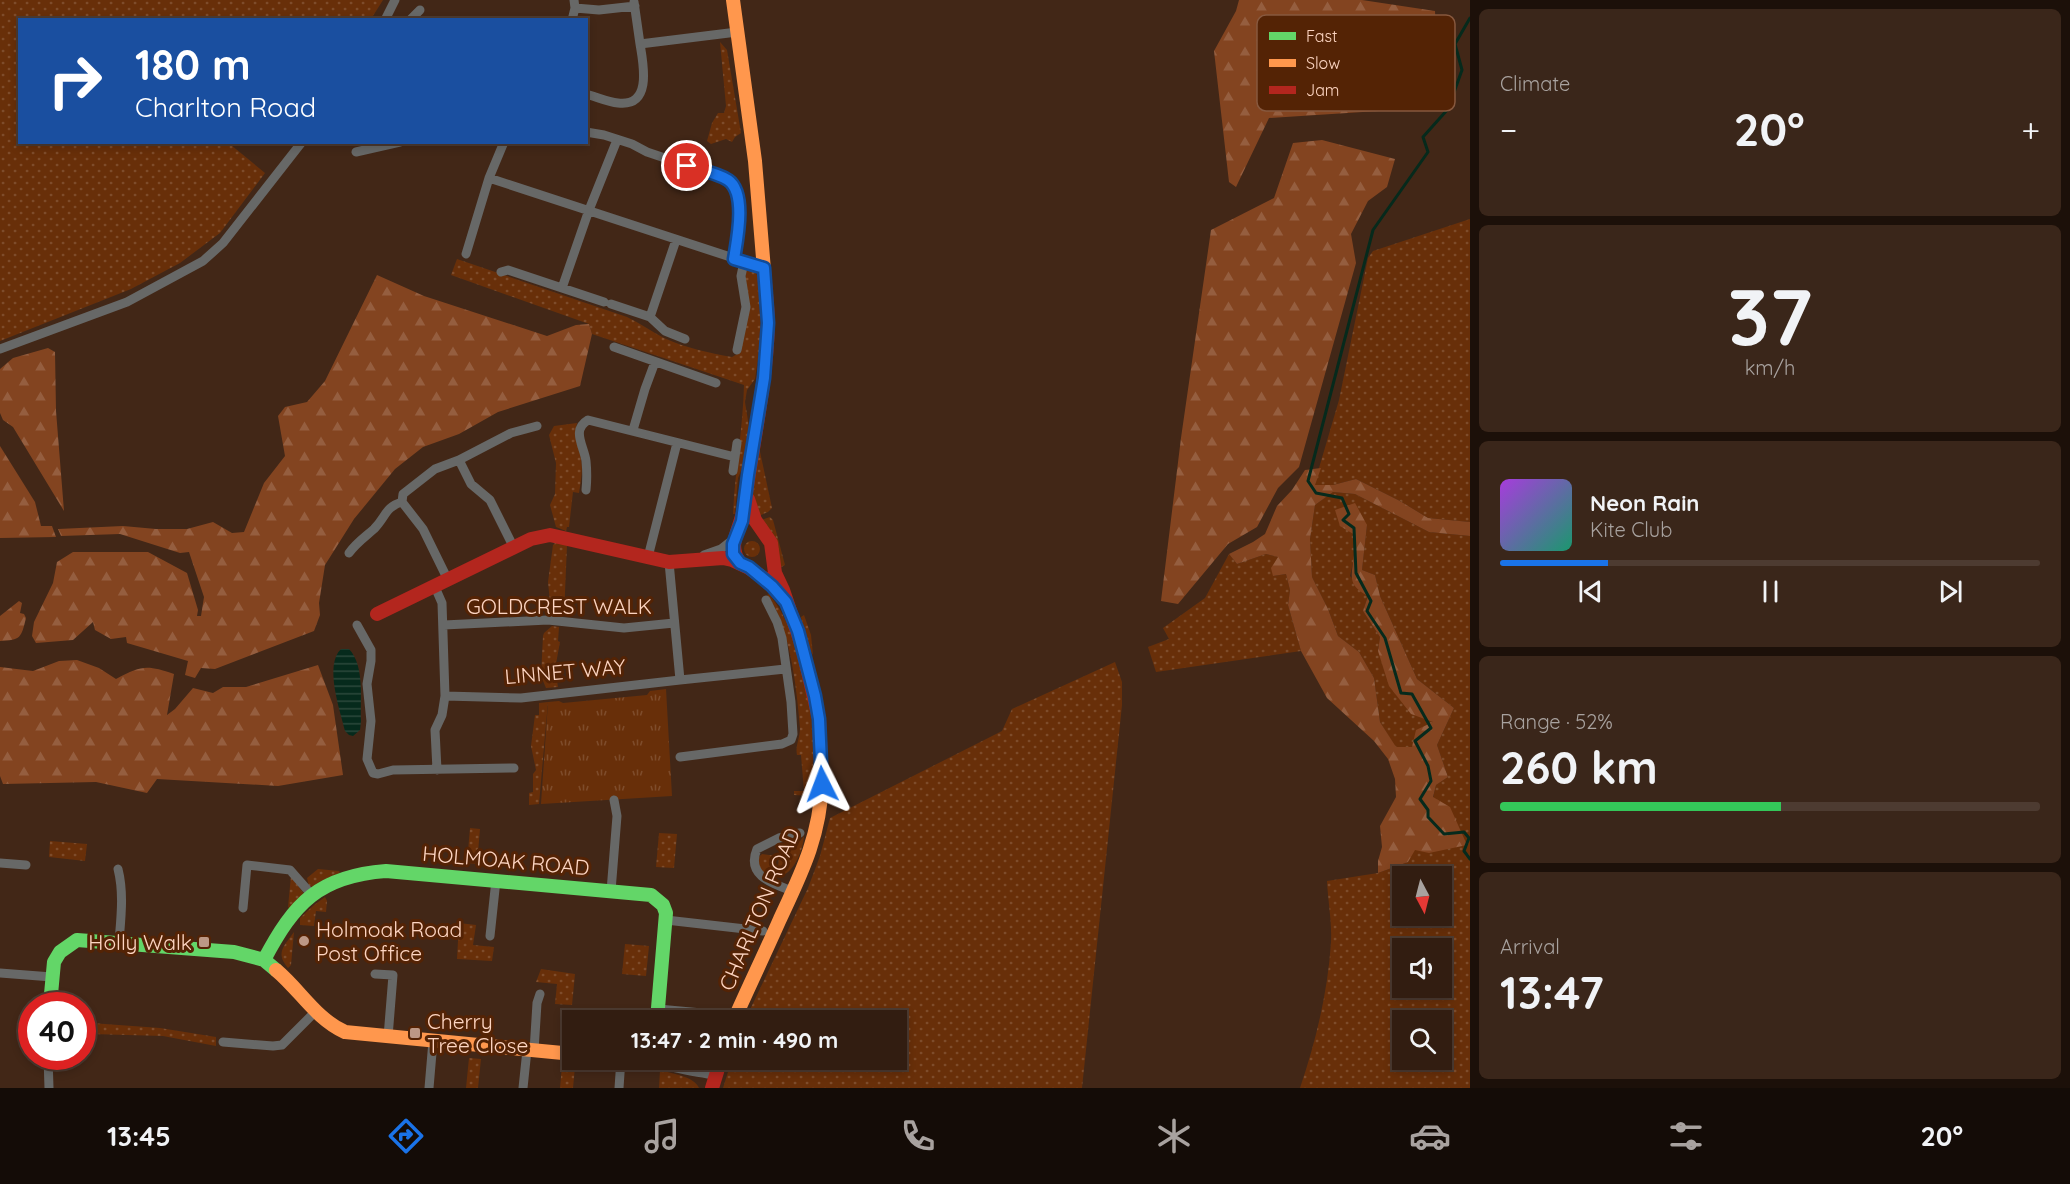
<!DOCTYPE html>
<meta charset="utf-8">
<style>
body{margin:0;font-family:Quicksand,sans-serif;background:#3a261a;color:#f1f3f6;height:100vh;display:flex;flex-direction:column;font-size:22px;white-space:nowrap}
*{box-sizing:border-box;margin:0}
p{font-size:20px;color:#a8a29f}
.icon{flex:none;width:33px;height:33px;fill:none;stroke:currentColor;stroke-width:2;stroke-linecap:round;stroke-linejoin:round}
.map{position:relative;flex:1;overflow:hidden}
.sheet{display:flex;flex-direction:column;gap:9px;padding:9px;background:#1c1009;width:600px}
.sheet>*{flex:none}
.guide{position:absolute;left:18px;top:18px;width:570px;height:126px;border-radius:0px;box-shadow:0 3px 9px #0003,0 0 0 2px #4d3b31;background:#1a4fa0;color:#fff;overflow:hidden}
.needle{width:39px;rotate:173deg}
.buttons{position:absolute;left:1392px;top:866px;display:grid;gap:12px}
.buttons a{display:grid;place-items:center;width:60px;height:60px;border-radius:0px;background:#321d11;box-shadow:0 3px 9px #0003,0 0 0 2px #4d3b31;font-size:30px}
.speed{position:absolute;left:18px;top:992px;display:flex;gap:12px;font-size:30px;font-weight:700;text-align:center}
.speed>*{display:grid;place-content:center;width:78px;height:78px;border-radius:50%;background:#321d11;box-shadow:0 3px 9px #0003,0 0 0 2px #4d3b31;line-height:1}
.speed .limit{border:9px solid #d22;background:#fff;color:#111}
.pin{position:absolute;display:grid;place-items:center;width:51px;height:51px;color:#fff;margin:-26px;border:3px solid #fff;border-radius:50%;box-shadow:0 2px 6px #0007}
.me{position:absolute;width:66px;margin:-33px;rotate:357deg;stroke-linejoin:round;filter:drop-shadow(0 0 4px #0008)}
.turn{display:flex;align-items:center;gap:21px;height:126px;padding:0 18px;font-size:27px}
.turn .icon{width:78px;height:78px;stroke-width:2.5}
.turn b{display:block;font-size:42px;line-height:51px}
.big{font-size:45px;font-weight:700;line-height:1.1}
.sheet .widget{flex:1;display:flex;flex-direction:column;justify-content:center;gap:9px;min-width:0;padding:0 21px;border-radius:9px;background:#3a261a}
.sheet .dial{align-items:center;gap:0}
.dial b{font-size:78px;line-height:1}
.song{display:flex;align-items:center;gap:18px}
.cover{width:72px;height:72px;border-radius:9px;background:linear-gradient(135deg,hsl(280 70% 55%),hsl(160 70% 35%))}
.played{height:6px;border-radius:3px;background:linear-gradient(90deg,#1a73e8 20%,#4d3b31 20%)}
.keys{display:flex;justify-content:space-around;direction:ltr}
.heat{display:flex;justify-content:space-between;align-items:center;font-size:33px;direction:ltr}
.charge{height:9px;border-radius:4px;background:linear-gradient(90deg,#34c759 52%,#4d3b31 0)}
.trip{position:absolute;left:562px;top:1010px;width:345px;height:60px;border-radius:0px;background:#321d11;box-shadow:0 3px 9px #0003,0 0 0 2px #4d3b31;font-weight:700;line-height:60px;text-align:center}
.tab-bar{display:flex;height:96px;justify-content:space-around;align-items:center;background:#140c07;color:#a8a29f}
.tab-bar .icon{width:42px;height:42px}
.tab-bar .current{color:#1a73e8}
.tab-bar b{font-size:27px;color:#f1f3f6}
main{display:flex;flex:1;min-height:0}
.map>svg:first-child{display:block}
</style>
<main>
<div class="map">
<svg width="1470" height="1088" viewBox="0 0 1470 1088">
<defs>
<pattern id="grass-dots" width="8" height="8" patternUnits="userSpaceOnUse" patternTransform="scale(1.5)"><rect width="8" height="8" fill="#682f09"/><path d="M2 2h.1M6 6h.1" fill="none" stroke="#7e4c2b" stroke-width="1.8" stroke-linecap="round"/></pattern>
<pattern id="forest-firs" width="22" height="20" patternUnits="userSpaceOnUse" patternTransform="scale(1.5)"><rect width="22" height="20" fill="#834420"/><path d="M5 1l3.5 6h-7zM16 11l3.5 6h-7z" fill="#955e3f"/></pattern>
<pattern id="park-tufts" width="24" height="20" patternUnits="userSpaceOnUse" patternTransform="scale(1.5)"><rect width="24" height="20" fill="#682f09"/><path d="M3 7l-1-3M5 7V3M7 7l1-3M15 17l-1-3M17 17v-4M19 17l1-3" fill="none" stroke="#7e4c2b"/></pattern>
<pattern id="water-rules" width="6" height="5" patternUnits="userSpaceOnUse" patternTransform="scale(1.5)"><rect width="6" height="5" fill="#062a1c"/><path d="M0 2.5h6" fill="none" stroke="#2b483b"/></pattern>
</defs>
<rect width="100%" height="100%" fill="#422717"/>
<path fill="url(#grass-dots)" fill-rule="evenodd" d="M0 0H383L371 19 20 20V142L232 143 231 145 265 173 220 233 180 263 131 289 0 341Z
M720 42 727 50 741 133 735 137 732 142 726 139 711 144 707 141 712 123 718 113H724L726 106Z
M1470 219V522L1428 518 1400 501 1356 479 1333 485H1314L1339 400 1368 258 1373 251Z
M457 259 627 317C640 323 652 332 664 338 686 348 709 353 732 357L741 352 746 269 754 270 757 275 760 302 761 339 755 379 747 390 745 402 749 427 745 462 738 478 735 514H733C735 470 743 428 744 385L592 334 589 324 451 275Z
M577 423C574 436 579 445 581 458 583 469 581 481 579 493L573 492 569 527H567L566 531 556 527 550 505 555 494 556 463 549 435 554 426Z
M759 447 772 508 768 512 756 517 751 497Z
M1333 492 1355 494 1429 532 1470 536V1088H1300C1316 1041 1328 991 1331 942 1332 922 1328 901 1327 881L1378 873 1408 862 1433 798 1436 785 1448 777 1437 745 1454 708 1417 679 1380 596 1375 575 1362 570 1367 525 1355 534V554L1350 576 1368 596 1363 611 1380 637 1378 651 1434 722 1412 747 1396 748 1380 722 1374 678 1359 652 1338 636 1328 609 1312 577 1310 539 1315 505ZM1402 876H1442V915H1402ZM1402 948H1442V987H1402ZM1402 1020H1442V1059H1402Z
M770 517 773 520 785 565 778 569 758 521Z
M744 549a8 8 0 1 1 16 0a8 8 0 1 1-16 0Z
M556 542 567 545 564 616 551 613 548 582 553 545Z
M1229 554 1237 564 1266 554 1279 557 1273 576 1286 574 1290 590 1288 605 1301 651 1156 672 1148 647 1169 639 1163 628 1205 598Z
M769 594C803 636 813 708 815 761L813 762 812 796 794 795V791H804L801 755H797C795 746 800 738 800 728 797 691 790 624 767 595Z
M804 615 811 635 813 655 806 643 801 617Z
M552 626 559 627 558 641 560 642 555 669 558 687 546 688 541 676 543 636 544 633Z
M1115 662 1122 682V705L1082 1088H723L732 1059H897V1020H745L808 888 820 856 830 818 1002 731 1012 709Z
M548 702 539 804 529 805V793L533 792V774L536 770 531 746 535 715H539V703Z
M470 828 480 829 477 864 467 863Z
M659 833 677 834 674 868 656 867Z
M804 836C803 850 794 875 777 877L780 846 792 839 800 841Z
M50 841 87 844 85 861 49 857Z
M762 854 776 856 774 878 762 873 757 859Z
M318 869 339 871 340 873 323 880 313 887 309 886 307 878Z
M291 876 304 894 290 909 288 907Z
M325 897 327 901 326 912 316 911 314 926 300 925V918L314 905Z
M459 923 476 925 473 945 494 947 492 961 457 959Z
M294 932 291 965 288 968C275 953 284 946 294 932Z
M625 944 649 946 646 976 622 974Z
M541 969 575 974 572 1005 555 1004 557 984 536 982Z
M91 1023 160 1028 216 1037V1046L163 1036 91 1034Z
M469 1058 481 1059 478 1088H466Z
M562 1066 575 1067 573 1088H560Z
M660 1070C672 1074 694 1076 699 1088H659Z"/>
<path fill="url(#forest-firs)" d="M1239 0H1362L1435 11 1438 75 1409 109 1269 118 1236 187 1229 182 1214 51 1236 11Z
M1322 140 1395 159 1387 187 1368 201 1351 234 1356 263 1299 467 1278 488 1257 527 1228 544 1178 604 1161 601 1181 438 1211 230 1274 198 1293 143Z
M377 275 424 296 547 336 576 325 589 324 592 334 580 386 498 412 459 434 423 447 395 469 354 519 325 565 319 603 320 615 314 631 215 669 201 668 195 678 185 675 188 661 127 643 126 637 111 639 95 630 93 622 73 640 36 643 32 636 34 622 53 583 57 562 73 552H148L187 573 198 610 197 616H201L204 597 189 552 180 553 120 534 61 536 58 529 123 526 156 529H187L213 522 232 533 244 532 264 483 285 456 278 416 285 407 307 402 325 381Z
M48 348 55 352 56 411 64 511 13 427 3 420 0 413V369L13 358Z
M0 446 35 502 41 526H52L56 537 0 538Z
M1321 468 1315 485H1333L1356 479 1400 501 1428 518 1470 522V536L1429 532 1355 494 1333 492 1315 505 1310 539 1312 577 1328 609 1338 636 1359 652 1374 678 1380 722 1396 747H1412L1416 730 1433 722 1411 714 1389 686 1378 651 1380 637 1363 611 1368 596C1346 585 1352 575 1354 555 1355 548 1355 541 1355 535L1340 526 1335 510 1355 503 1367 525 1362 570 1375 575 1380 596 1417 679 1454 708 1437 745 1448 777 1436 785 1433 797 1450 807 1467 845 1429 853 1415 850 1408 862 1378 873V861L1382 847 1380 826 1396 797 1395 779 1388 759 1374 741 1327 698 1301 651 1288 605 1290 590 1286 574 1273 576 1271 568 1278 557 1266 554 1237 564 1229 554 1253 542 1265 534 1277 506 1292 490 1305 470Z
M19 601 22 603 20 613 24 614 26 618C21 638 21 640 0 641V616Z
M77 660 99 668 116 679C142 665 147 665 174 674L167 715 175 709 193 688 213 693 223 687H246L318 665 333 705 343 775 278 786 157 779 147 793 96 782 3 784 0 776V667L33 671 59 661Z"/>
<path fill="url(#park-tufts)" d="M666 689 672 796 541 804 548 702 559 701 563 703 647 695 650 691Z"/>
<path fill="url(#water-rules)" d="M341 649H349C365 666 360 699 361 721L360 730 353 736 349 735 345 731C340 710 324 665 341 649Z"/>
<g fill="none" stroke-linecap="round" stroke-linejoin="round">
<path stroke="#062a1c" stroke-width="3" d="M1470 18 1455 44 1462 70 1448 109 1423 137 1428 152 1373 230 1308 481 1316 493 1342 498 1349 514 1343 520 1354 528 1356 573 1371 601 1367 611 1385 638 1401 693 1412 694 1431 728 1415 741 1428 766 1431 781 1420 799 1428 810V817L1444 834 1464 832 1469 838 1464 851 1470 859"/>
<path stroke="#676867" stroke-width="9" d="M634 2 640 44
M575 8 599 10 635 6
M385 20 395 0
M410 20 420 10
M572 20 575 8 574 0
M586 94C597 97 608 102 618 103 653 107 643 63 640 44L737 32
M586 132 604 135 632 144 647 152 727 179C748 196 738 235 734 259
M356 152 400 142
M489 178 764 268
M466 254 489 178 504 142
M501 272 508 270 604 302
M562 288 589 210 617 140
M611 304 650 317 665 331 685 339
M650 317 676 240
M614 347 716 383
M0 349 127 302 203 261 223 243 302 142
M737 350 746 307 741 276 744 262
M633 430 645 389 655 362
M459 460 511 433 537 426
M733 471 737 443
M586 490C587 480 587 471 586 461 584 446 571 430 588 420L735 457
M349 553C356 543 365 537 374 529 386 517 385 507 402 502
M704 555 721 549 735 538
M648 557 677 443
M448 580 423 529 402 502 403 494 435 469 459 460 471 484 490 500 514 548
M435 587 442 603 445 696 442 715 435 730 437 770
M357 625 371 650V661L367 684 371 721 367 759 373 773 378 774 393 770 514 768
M444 625 548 620 624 628 674 623
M680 680 785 669
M445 696 521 698 680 680 669 562
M680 757 782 744 791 740 793 734 791 702 782 638 777 622 766 600
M0 863 26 865
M118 869C124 893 121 917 119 942
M611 891 617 816 614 800
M792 891C771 883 746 875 757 849L779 838 800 833
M243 908 247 865 290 870 312 895
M666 920 763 931
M490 936 496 880
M0 973 52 977
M375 974 393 975 388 1037
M658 1009 724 1015
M223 1042 273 1046 282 1045 316 1011
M534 1051 537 1003 540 994
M48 1056 49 1088
M626 1059C657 1062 686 1072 716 1075
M429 1088 433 1041
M523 1088 527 1050
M619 1088 621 1059"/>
<path stroke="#63d668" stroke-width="14" d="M264 960C294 903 319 876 386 871L651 895 663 905 666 913 657 1020
M50 1005 54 962 60 952 77 940 234 952 264 960 276 970"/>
<path stroke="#ff974d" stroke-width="14" d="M733 0 755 161 764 270
M276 970C300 990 316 1019 345 1032L573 1054
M734 1020C749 986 765 953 780 919 802 872 820 836 822 783"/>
<path stroke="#b3261e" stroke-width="14" d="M748 499 755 520 771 543 775 573 783 590 802 646 819 719 822 783
M740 563C726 544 741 529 744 507 752 447 766 386 768 325 768 307 765 288 764 270
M377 614 531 539 550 535 669 562 723 558 732 560 749 568 765 579 781 596
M712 1088 721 1059"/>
</g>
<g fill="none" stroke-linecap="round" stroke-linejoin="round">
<defs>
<path id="route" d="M687 166C700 170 717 173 728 180 747 193 737 240 734 259L764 268 768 323 764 378 748 475 742 521 733 544V554L740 563 749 567 772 586 786 602 798 631 815 696 819 719 822 784"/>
</defs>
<use href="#route" stroke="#114b97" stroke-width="15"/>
<use href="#route" stroke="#1a73e8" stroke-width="10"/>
</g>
<g fill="#bc9886" stroke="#542305" stroke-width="2">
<circle cx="304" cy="941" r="6"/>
<rect x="198" y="936" width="12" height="12" rx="3"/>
<rect x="409" y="1027" width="12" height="12" rx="3"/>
</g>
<g text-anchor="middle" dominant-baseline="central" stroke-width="6" stroke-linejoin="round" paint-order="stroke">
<g font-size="21" fill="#fdd5c2" stroke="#542305">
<text x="559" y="606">GOLDCREST WALK</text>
<text transform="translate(565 671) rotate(-5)">LINNET WAY</text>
<text transform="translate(506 860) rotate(5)">HOLMOAK ROAD</text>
<text transform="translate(759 909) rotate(-67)">CHARLTON ROAD</text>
</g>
<g font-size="21" fill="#fdd5c2" stroke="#542305" text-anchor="start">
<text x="316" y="929">Holmoak Road<tspan x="316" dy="24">Post Office</tspan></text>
<text x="192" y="942" text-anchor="end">Holly Walk</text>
<text x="427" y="1021">Cherry<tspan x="427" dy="24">Tree Close</tspan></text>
</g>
</g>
<rect x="1257" y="15" width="198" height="96" rx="9" fill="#542305" stroke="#87583e" stroke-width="1.5"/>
<rect x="1269" y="32" width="27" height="8" fill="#63d668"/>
<rect x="1269" y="59" width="27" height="8" fill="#ff974d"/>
<rect x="1269" y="86" width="27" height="8" fill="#b3261e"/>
<g font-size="16" fill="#fdd5c2">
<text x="1306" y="42">Fast</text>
<text x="1306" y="69">Slow</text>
<text x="1306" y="96">Jam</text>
</g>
</svg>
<div class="buttons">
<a><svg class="needle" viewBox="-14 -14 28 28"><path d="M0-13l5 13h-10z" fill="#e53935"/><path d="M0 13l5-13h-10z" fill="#a8a29f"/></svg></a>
<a><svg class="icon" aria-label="sound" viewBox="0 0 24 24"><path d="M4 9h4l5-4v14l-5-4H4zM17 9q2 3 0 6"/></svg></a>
<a><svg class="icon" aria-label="search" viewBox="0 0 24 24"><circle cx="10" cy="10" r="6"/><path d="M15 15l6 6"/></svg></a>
</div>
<div class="speed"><div class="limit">40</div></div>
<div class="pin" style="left:687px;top:166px;background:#d93025"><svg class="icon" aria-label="arrive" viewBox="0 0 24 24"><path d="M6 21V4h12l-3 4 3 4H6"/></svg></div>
<svg class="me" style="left:822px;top:784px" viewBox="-20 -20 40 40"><path d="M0-17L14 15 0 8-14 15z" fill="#1a73e8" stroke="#fff" stroke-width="4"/></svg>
<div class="trip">13:47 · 2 min · 490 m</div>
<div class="guide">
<div class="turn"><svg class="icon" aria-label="right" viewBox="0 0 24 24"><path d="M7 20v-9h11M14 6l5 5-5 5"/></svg><div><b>180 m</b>Charlton Road</div></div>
</div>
</div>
<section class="sheet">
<div class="widget"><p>Climate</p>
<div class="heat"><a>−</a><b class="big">20°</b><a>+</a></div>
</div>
<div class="widget dial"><b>37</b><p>km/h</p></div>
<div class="widget">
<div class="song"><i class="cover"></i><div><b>Neon Rain</b><p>Kite Club</p></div></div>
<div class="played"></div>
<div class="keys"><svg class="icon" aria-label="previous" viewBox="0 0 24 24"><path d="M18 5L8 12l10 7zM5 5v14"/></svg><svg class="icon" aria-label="pause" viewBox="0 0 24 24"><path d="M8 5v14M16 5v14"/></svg><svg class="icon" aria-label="next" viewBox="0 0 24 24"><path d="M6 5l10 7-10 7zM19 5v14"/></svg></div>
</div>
<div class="widget"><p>Range · 52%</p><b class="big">260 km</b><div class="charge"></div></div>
<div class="widget"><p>Arrival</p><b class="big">13:47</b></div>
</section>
</main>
<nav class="tab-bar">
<b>13:45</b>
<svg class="icon current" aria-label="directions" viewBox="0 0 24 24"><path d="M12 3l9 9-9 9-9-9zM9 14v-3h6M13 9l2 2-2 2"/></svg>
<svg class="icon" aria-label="music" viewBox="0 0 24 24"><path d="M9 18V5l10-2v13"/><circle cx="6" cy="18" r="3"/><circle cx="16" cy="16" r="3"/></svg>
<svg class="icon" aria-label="phone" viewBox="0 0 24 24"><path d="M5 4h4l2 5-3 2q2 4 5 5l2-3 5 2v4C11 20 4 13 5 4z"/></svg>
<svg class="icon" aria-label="climate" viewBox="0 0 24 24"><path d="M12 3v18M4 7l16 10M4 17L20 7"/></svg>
<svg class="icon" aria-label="car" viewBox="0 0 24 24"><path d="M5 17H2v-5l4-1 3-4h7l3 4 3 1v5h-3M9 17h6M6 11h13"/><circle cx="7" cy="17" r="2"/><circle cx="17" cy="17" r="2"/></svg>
<svg class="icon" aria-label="filters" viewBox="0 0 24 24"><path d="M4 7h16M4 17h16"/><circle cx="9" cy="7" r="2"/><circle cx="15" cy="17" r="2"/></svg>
<b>20°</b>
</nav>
